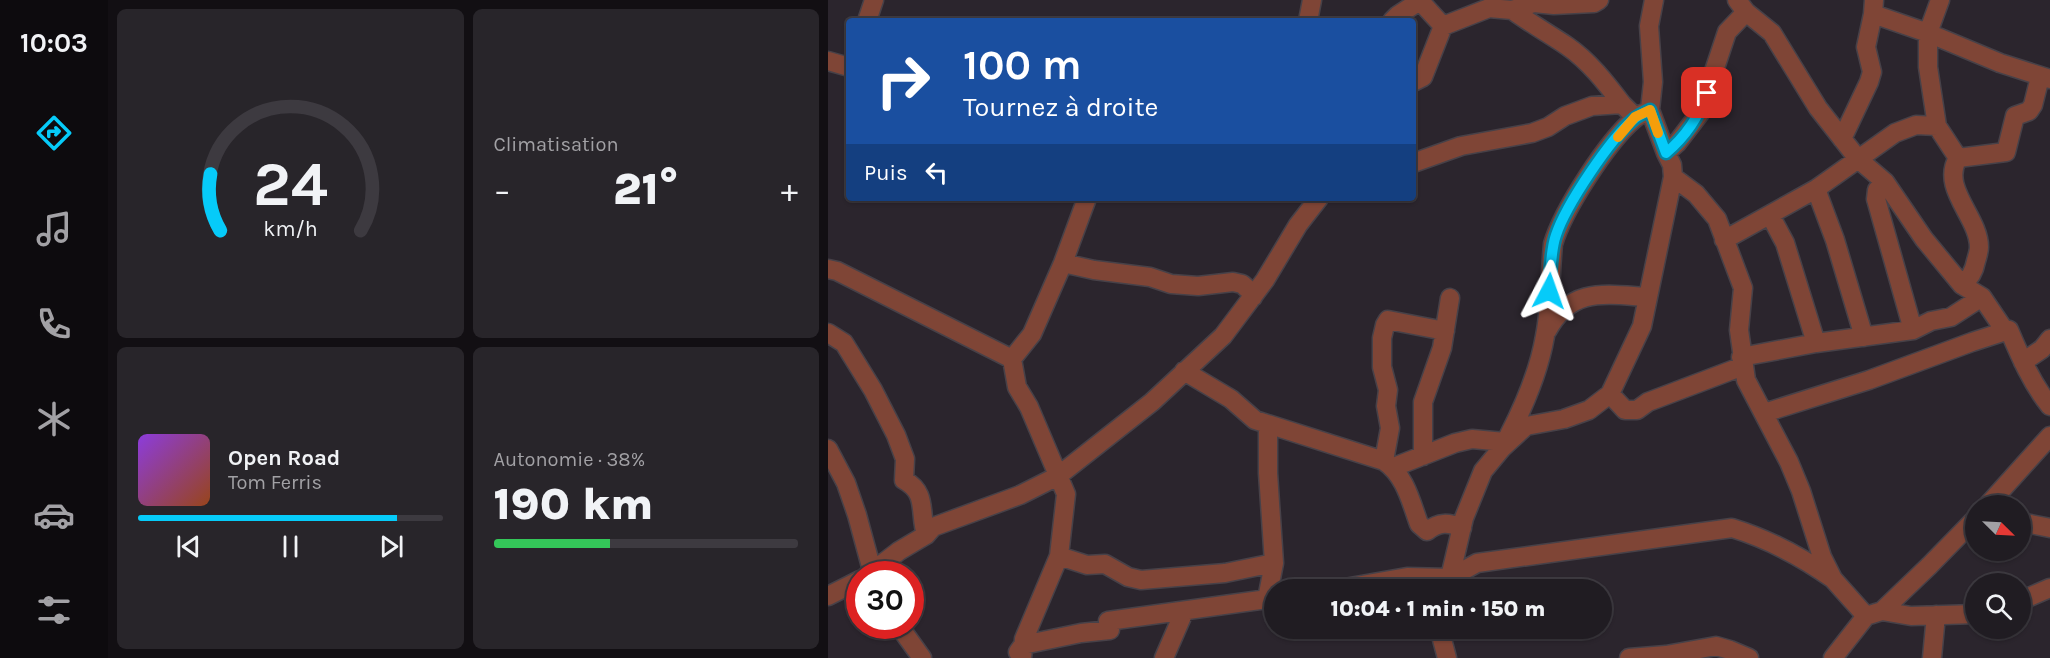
<!DOCTYPE html>
<html lang="fr">
<meta charset="utf-8">
<style>
body{margin:0;font-family:Karla,sans-serif;background:#28252a;color:#f1f3f6;height:100vh;display:flex;flex-direction:column;font-size:22px;white-space:nowrap}
*{box-sizing:border-box;margin:0}
p{font-size:20px;color:#a2a1a5}
.icon{flex:none;width:33px;height:33px;fill:none;stroke:currentColor;stroke-width:2;stroke-linecap:round;stroke-linejoin:round}
.map{position:relative;flex:1;overflow:hidden}
.drawer{display:flex;flex-direction:column;gap:9px;padding:9px;background:#120f13;width:720px}
.drawer>*{flex:none}
.hud{position:absolute;left:18px;top:18px;width:570px;height:183px;border-radius:6px;box-shadow:0 2px 4px #0004,0 0 0 2px #3d3a40;background:#1a4fa0;color:#fff;overflow:hidden}
.needle{width:39px;rotate:114deg}
.tools{position:absolute;left:1137px;top:495px;display:grid;gap:12px}
.tools a{display:grid;place-items:center;width:66px;height:66px;border-radius:50%;background:#201c22;box-shadow:0 2px 4px #0004,0 0 0 2px #3d3a40;font-size:30px}
.speed{position:absolute;left:18px;top:561px;display:flex;gap:12px;font-size:30px;font-weight:700;text-align:center}
.speed>*{display:grid;place-content:center;width:78px;height:78px;border-radius:50%;background:#201c22;box-shadow:0 2px 4px #0004,0 0 0 2px #3d3a40;line-height:1}
.speed .limit{border:9px solid #d22;background:#fff;color:#111}
.pin{position:absolute;display:grid;place-items:center;width:51px;height:51px;color:#fff;margin:-26px;border-radius:12px;box-shadow:0 3px 9px #0006}
.me{position:absolute;width:66px;margin:-33px;rotate:4deg;stroke-linejoin:round;filter:drop-shadow(0 0 4px #0008)}
.turn{display:flex;align-items:center;gap:21px;height:126px;padding:0 18px;font-size:27px}
.turn .icon{width:78px;height:78px;stroke-width:2.5}
.turn b{display:block;font-size:42px;line-height:51px}
.then{display:flex;align-items:center;height:57px;padding:0 18px;background:#0003;gap:12px;font-size:22px}
.big{font-size:45px;font-weight:800;line-height:1.1}
.drawer .card{flex:1;display:flex;flex-direction:column;justify-content:center;gap:9px;min-width:0;padding:0 21px;border-radius:9px;background:#28252a}
.drawer .dial{align-items:center;gap:0}
.dial svg{height:156px;overflow:visible;fill:none;stroke:#3d3a40;stroke-width:7;stroke-linecap:round;text-anchor:middle}
.dial text{fill:#f1f3f6;stroke:none}
.song{display:flex;align-items:center;gap:18px}
.cover{width:72px;height:72px;border-radius:9px;background:linear-gradient(135deg,hsl(270 70% 55%),hsl(20 70% 35%))}
.played{height:6px;border-radius:3px;background:linear-gradient(90deg,#06cbf9 85%,#3d3a40 85%)}
.keys{display:flex;justify-content:space-around;direction:ltr}
.heat{display:flex;justify-content:space-between;align-items:center;font-size:33px;direction:ltr}
.charge{height:9px;border-radius:4px;background:linear-gradient(90deg,#34c759 38%,#3d3a40 0)}
.drawer .tiles{flex:1;display:grid;gap:9px;grid-template-columns:repeat(2,1fr)}
.trip{position:absolute;left:436px;top:579px;width:348px;height:60px;border-radius:30px;background:#201c22;box-shadow:0 2px 4px #0004,0 0 0 2px #3d3a40;font-weight:800;line-height:60px;text-align:center}
main{display:flex;flex:1;min-height:0}
.tabs{display:flex;flex-direction:column;width:108px;justify-content:space-around;align-items:center;background:#0d0b0e;color:#a2a1a5}
.tabs .icon{width:42px;height:42px}
.tabs .on{color:#06cbf9}
.tabs b{font-size:27px;color:#f1f3f6}
.map>svg:first-child{display:block}
</style>
<main>
<nav class="tabs">
<b>10:03</b>
<svg class="icon on" aria-label="directions" viewBox="0 0 24 24"><path d="M12 3l9 9-9 9-9-9zM9 14v-3h6M13 9l2 2-2 2"/></svg>
<svg class="icon" aria-label="music" viewBox="0 0 24 24"><path d="M9 18V5l10-2v13"/><circle cx="6" cy="18" r="3"/><circle cx="16" cy="16" r="3"/></svg>
<svg class="icon" aria-label="phone" viewBox="0 0 24 24"><path d="M5 4h4l2 5-3 2q2 4 5 5l2-3 5 2v4C11 20 4 13 5 4z"/></svg>
<svg class="icon" aria-label="climate" viewBox="0 0 24 24"><path d="M12 3v18M4 7l16 10M4 17L20 7"/></svg>
<svg class="icon" aria-label="car" viewBox="0 0 24 24"><path d="M5 17H2v-5l4-1 3-4h7l3 4 3 1v5h-3M9 17h6M6 11h13"/><circle cx="7" cy="17" r="2"/><circle cx="17" cy="17" r="2"/></svg>
<svg class="icon" aria-label="filters" viewBox="0 0 24 24"><path d="M4 7h16M4 17h16"/><circle cx="9" cy="7" r="2"/><circle cx="15" cy="17" r="2"/></svg>
</nav>
<section class="drawer">
<div class="tiles">
<div class="card dial"><svg viewBox="0 0 100 80">
<path d="M14 69A42 42 0 1 1 86 69"/>
<path d="M14 69A42 42 0 0 1 9 40" stroke="#06cbf9"/>
<text x="50" y="56" font-size="32" font-weight="700">24</text>
<text x="50" y="72" font-size="11">km/h</text>
</svg></div>
<div class="card"><p>Climatisation</p>
<div class="heat"><a>−</a><b class="big">21°</b><a>+</a></div>
</div>
<div class="card">
<div class="song"><i class="cover"></i><div><b>Open Road</b><p>Tom Ferris</p></div></div>
<div class="played"></div>
<div class="keys"><svg class="icon" aria-label="previous" viewBox="0 0 24 24"><path d="M18 5L8 12l10 7zM5 5v14"/></svg><svg class="icon" aria-label="pause" viewBox="0 0 24 24"><path d="M8 5v14M16 5v14"/></svg><svg class="icon" aria-label="next" viewBox="0 0 24 24"><path d="M6 5l10 7-10 7zM19 5v14"/></svg></div>
</div>
<div class="card"><p>Autonomie · 38%</p><b class="big">190 km</b><div class="charge"></div></div>
</div>
</section>
<div class="map">
<svg width="1222" height="658" viewBox="0 0 1222 658">
<rect width="100%" height="100%" fill="#2b252d"/>
<g fill="none" stroke-linecap="round" stroke-linejoin="round">
<defs>
<path id="minor" d="M591 0 615 26 661 8 684 10 706 3 726 5 766 3 771 0
M909 0 918 12 944 33 990 108 1030 159 1057 182 1096 239 1134 285 1154 297 1175 328 1181 330C1192 356 1204 384 1222 406
M1046 0 1045 14 1100 33 1172 63 1222 79
M1112 0 1100 33V67L1109 126 1130 158C1112 188 1151 217 1151 247 1151 252 1149 257 1148 261 1146 272 1142 279 1134 285
M684 10C702 23 721 34 739 46 761 61 778 83 794 104
M39 21 46 0
M480 21 484 0
M564 21 570 15 592 1
M0 61 21 67
M585 82 595 77 615 26
M1014 139 1041 82 1044 72 1038 47 1045 14
M838 153 849 143 872 113 899 32 918 12
M1130 158 1178 152 1187 116 1201 111 1205 105 1212 77
M585 163 633 146 704 133 720 127 737 116 764 106 794 104 807 117
M845 177 868 194 889 219 915 288 911 330 918 380 961 462 973 491 994 557 1005 579 1038 616
M1057 182 1049 190 1048 199 1085 330
M988 189 1007 240 1036 337
M942 215 957 243 988 343
M896 240 988 189 1067 133 1088 125 1109 126
M235 263 266 270 322 277 343 284 370 286 405 282 414 284 422 291 425 297
M0 269 9 271 184 359
M719 331C743 287 776 294 819 297
M0 333 16 343 45 390 68 435 77 459 76 480C100 493 91 512 98 535
M913 357 988 343 1085 330 1103 321 1123 317 1154 297
M1195 362 1214 349 1222 339
M356 371 403 399 427 420 556 461C577 475 583 502 591 524L599 531C611 522 620 522 634 528
M782 394 797 410H809L820 402 915 366
M936 413 1041 380 1144 342 1181 330
M681 435C697 404 711 371 717 336 723 306 722 274 725 244 735 210 779 142 806 119 810 115 817 113 822 110
M0 449 18 483 29 515 45 574
M595 456V402L614 348 622 298
M556 461 562 428 558 406 560 390 554 367V338L557 325 560 320 617 331
M566 467 627 443 644 439 677 442
M1159 506 1222 436
M1192 522 1222 528
M231 556 259 565 277 564 300 577 313 580 397 573 446 563 440 473V425
M41 574 71 551 98 535 105 527 192 495 230 476 324 402 395 336 437 280 470 225 491 198
M505 590 579 577 622 578 649 563 904 528C940 539 974 557 1005 579
M619 590 636 518 655 471 674 448 698 426 736 419 761 410 782 394 814 326 845 177 844 165 838 153 822 110 825 82 821 26 826 0
M0 596 32 580
M441 599 440 594 446 563
M1192 601 1222 588
M1054 611 1083 616 1148 614
M71 626 94 658
M611 628 619 658
M190 652 195 645 253 633 282 630 280 621 447 598
M194 658 196 639 231 556 238 494 201 407 189 387 184 359 204 334 235 263 259 198
M336 658 356 612
M801 658 838 655 888 646 902 650 921 658
M1005 658 1038 616 1054 611 1101 566 1148 518
M1104 658 1108 615"/>
</defs>
<use href="#minor" stroke="#474148" stroke-width="21"/>
<use href="#minor" stroke="#7f4536" stroke-width="18"/>
</g>
<g fill="none" stroke-linecap="round" stroke-linejoin="round">
<defs>
<path id="route" d="M721 291C723 273 722 252 728 235 738 205 782 139 806 119 810 115 817 113 822 110L838 153C857 137 871 117 879 93"/>
</defs>
<use href="#route" stroke="#0484a2" stroke-width="15"/>
<use href="#route" stroke="#06cbf9" stroke-width="10"/>
<path stroke="#f59e0b" stroke-width="10" d="M790 137 807 117 822 110 830 133"/>
</g>
</svg>
<div class="tools">
<a><svg class="needle" viewBox="-14 -14 28 28"><path d="M0-13l5 13h-10z" fill="#e53935"/><path d="M0 13l5-13h-10z" fill="#a2a1a5"/></svg></a>
<a><svg class="icon" aria-label="search" viewBox="0 0 24 24"><circle cx="10" cy="10" r="6"/><path d="M15 15l6 6"/></svg></a>
</div>
<div class="speed"><div class="limit">30</div></div>
<div class="pin" style="left:879px;top:93px;background:#d93025"><svg class="icon" aria-label="arrive" viewBox="0 0 24 24"><path d="M6 21V4h12l-3 4 3 4H6"/></svg></div>
<svg class="me" style="left:721px;top:291px" viewBox="-20 -20 40 40"><path d="M0-17L14 15 0 8-14 15z" fill="#06cbf9" stroke="#fff" stroke-width="4"/></svg>
<div class="trip">10:04 · 1 min · 150 m</div>
<div class="hud">
<div class="turn"><svg class="icon" aria-label="right" viewBox="0 0 24 24"><path d="M7 20v-9h11M14 6l5 5-5 5"/></svg><div><b>100 m</b>Tournez à droite</div></div>
<div class="then">Puis<svg class="icon" aria-label="left" viewBox="0 0 24 24"><path d="M17 20v-9H6M10 6l-5 5 5 5"/></svg></div>
</div>
</div>
</main>
